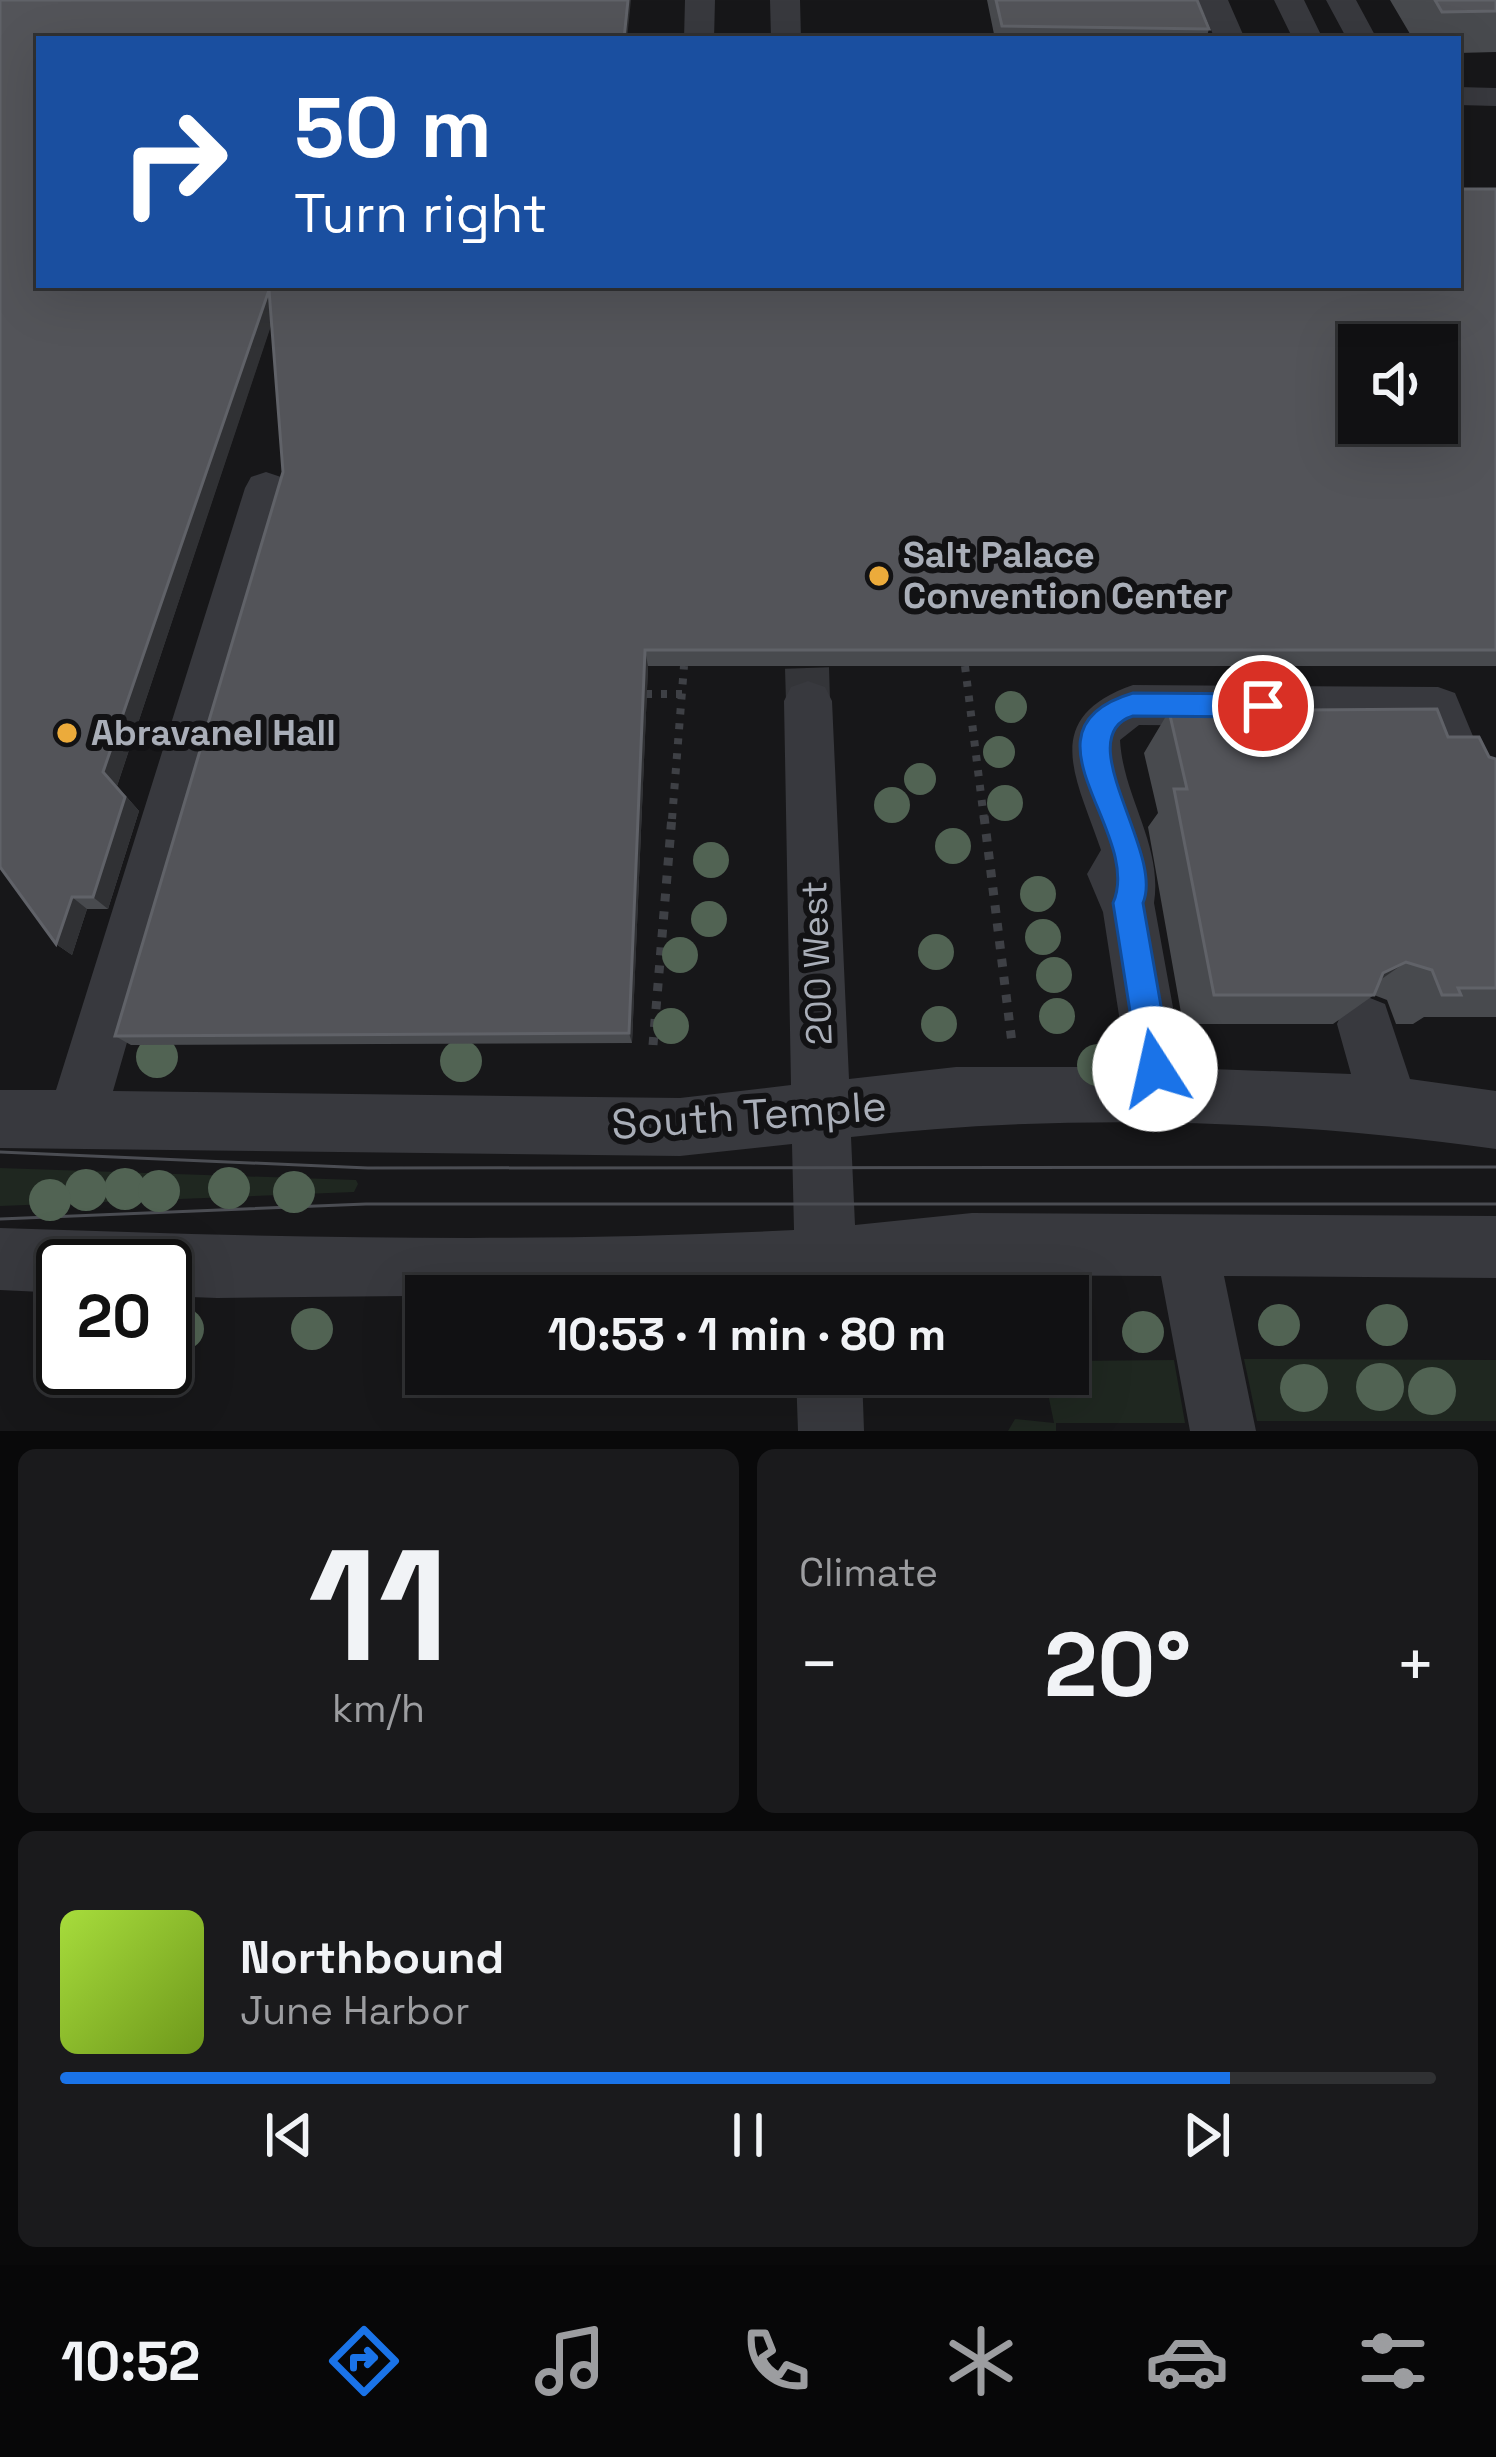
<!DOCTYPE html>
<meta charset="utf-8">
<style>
body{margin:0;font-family:"Space Grotesk",sans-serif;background:#1a1a1c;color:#f1f3f6;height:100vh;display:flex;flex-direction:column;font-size:45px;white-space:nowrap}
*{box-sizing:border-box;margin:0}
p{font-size:39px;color:#9c9da0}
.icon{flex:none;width:66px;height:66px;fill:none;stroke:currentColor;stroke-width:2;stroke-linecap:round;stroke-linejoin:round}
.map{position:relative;height:1431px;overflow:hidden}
.drawer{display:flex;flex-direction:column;gap:18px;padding:18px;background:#09090a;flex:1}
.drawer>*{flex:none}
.hud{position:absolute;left:36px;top:36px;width:1425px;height:252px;border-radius:0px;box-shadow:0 12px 48px #0002,0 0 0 3px #303133;background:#1a4fa0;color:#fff;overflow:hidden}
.controls{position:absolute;left:1338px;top:324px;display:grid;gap:24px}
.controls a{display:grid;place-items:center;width:120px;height:120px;border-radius:0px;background:#111113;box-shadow:0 12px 48px #0002,0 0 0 3px #303133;font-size:60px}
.speed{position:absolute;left:36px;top:1239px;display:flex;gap:24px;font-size:60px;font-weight:700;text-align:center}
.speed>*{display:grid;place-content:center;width:156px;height:156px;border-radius:50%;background:#111113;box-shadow:0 12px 48px #0002,0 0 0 3px #303133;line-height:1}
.speed .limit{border:6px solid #111;border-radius:18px;background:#fff;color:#111}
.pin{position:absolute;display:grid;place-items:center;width:102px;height:102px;color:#fff;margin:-51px;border:6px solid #fff;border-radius:50%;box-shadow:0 3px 12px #0007}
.me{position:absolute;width:132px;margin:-66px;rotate:350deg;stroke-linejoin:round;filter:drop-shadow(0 0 9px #0008)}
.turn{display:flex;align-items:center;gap:42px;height:252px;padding:0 60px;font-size:54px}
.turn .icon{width:156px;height:156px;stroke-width:2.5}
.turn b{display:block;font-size:84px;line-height:102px}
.big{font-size:90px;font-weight:600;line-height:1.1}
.drawer .card{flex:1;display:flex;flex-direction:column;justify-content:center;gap:18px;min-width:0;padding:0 42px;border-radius:18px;background:#1a1a1c}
.drawer .dial{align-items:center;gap:0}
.dial b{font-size:156px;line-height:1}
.song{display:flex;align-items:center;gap:36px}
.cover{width:144px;height:144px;border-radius:18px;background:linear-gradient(135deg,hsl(80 70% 55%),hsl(80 70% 35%))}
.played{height:12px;border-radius:6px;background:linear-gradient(90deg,#1a73e8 85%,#303133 85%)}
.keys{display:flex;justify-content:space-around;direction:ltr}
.heat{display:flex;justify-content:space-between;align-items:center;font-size:66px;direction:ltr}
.drawer .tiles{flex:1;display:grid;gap:18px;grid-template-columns:1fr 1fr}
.card:last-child{grid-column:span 2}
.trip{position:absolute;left:405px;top:1275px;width:684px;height:120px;border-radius:0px;background:#111113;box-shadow:0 12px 48px #0002,0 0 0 3px #303133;font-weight:600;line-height:120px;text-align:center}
.tabs{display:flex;height:192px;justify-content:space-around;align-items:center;background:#070708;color:#9c9da0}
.tabs .icon{width:84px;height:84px}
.tabs .selected{color:#1a73e8}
.tabs b{font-size:54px;color:#f1f3f6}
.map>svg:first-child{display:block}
</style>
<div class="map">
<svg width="1496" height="1431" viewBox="0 0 1496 1431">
<rect width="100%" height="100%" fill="#171719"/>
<path fill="#1f2720" d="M0 1168 356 1180 358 1184 354 1192 0 1206Z
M1244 1359 1496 1360V1421H1257Z
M1174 1360 1185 1423H1056V1431H1008L1015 1419 1054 1423 1044 1374H1068V1361Z"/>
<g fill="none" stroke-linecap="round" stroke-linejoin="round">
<path stroke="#343539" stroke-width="44" stroke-dasharray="44 22" stroke-linecap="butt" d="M805 602 808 701"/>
<path stroke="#3e4045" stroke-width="8" stroke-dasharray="6 9" stroke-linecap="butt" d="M965 666 984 819
M646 694H682
M672 819 684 666"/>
<path stroke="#3e4045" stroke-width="9" stroke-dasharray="8 10" stroke-linecap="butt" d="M984 816 1012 1043
M653 1045 672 816"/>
<path fill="#38393e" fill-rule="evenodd" d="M685 0H715L714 39H684Z
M770 0H800L801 39H771Z
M1198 0H1228L1245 39H1215Z
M1274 0H1304L1323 39H1293Z
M1326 0H1356L1377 39H1347Z
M1458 87 1496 88V106L1458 105Z
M266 472 281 477 287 488 113 1091 680 1098 791 1085 784 701 791 687 808 681 825 687 832 701 849 1079 956 1067H1127L1103 912 1087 874 1101 850C1077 779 1038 718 1133 685L1438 687 1455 693 1490 777 1483 792 1465 799 1447 792 1422 727 1139 725 1120 740C1123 797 1163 845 1154 903L1184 1068 1351 1074 1337 1024 1345 1004 1365 996 1385 1004 1410 1079 1496 1091V1149C1285 1119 1063 1113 851 1137L855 1225 972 1213 1496 1216V1278L1224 1276 1256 1431H1190L1161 1276 972 1275 858 1287 859 1296H795V1292L217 1298 165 1296V1266H63V1293L0 1290V1228C265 1237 530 1244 794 1230L792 1144 680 1156 0 1148V1090H56L245 488 251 477Z
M796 1374H862L864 1431H798Z"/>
<path stroke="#4b4d53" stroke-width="3" d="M0 1152 368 1168 1496 1167
M0 1219 366 1204H1496"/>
</g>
<g fill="#516353">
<circle cx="1011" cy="707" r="16"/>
<circle cx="999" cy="752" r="16"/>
<circle cx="920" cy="779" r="16"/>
<circle cx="1005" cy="803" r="18"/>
<circle cx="892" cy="805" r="18"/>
<circle cx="953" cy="846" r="18"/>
<circle cx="711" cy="860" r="18"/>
<circle cx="1038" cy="894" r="18"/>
<circle cx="709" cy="919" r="18"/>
<circle cx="1043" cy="937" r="18"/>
<circle cx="936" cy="952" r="18"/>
<circle cx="680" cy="955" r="18"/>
<circle cx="1054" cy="975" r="18"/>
<circle cx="1057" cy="1016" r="18"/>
<circle cx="939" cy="1024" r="18"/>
<circle cx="671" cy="1026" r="18"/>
<circle cx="157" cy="1057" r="21"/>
<circle cx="461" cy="1061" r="21"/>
<circle cx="1098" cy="1065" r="21"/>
<circle cx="229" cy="1188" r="21"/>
<circle cx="125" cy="1189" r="21"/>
<circle cx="86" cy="1190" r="21"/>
<circle cx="159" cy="1191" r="21"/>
<circle cx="294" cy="1192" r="21"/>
<circle cx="50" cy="1200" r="21"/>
<circle cx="1279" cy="1325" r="21"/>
<circle cx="1387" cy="1325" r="21"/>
<circle cx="183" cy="1329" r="21"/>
<circle cx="312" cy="1329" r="21"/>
<circle cx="1143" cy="1332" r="21"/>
<circle cx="1380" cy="1387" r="24"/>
<circle cx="1304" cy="1388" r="24"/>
<circle cx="1432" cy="1391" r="24"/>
</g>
<path fill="#484a4e" d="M987 0H1197L1209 29 1206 39H995Z
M1390 0H1496V52L1458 53V39H1413Z
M1496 189V666H648L632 1043 131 1045 115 1036 283 472 271 324 117 786 139 811 108 909H87L72 955 56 944 39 285H1458Z
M1169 711 1448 737 1496 759V1017H1424L1413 1024H1396L1387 1000 1374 995 1333 1024H1183L1148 827 1158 813 1144 753Z"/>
<path fill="#303134" d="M628 0H631L627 39H624Z
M269 290 277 308 117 786 139 811 108 909 93 897 103 772Z
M645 650 648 666 632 1043 629 1033Z
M72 897 87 909 72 955 56 944Z
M1406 962 1363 992 1383 973Z"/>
<path fill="#535459" stroke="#606268" stroke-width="3" fill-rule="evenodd" d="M0 0H628L624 39H39V285H1458V189H1496V650H645L629 1033 115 1036 283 472 269 290 103 772 125 797 93 897H72L56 944 0 867ZM1359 345H1437V423H1359Z
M996 0H1197L1209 29 1002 26Z
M1435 0H1496V11L1442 12Z
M1437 709 1448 737H1479L1489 757 1496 759V988H1458L1461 995H1442L1432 970 1406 962 1383 973 1374 995H1214L1174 789H1187L1169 711Z"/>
<path fill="#1a73e8" stroke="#114b97" stroke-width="3" d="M1133 693 1263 694 1273 698 1277 706 1273 714 1263 717 1133 716C1068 736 1165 853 1143 903L1172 1069 1167 1080 1155 1085 1144 1080 1139 1069 1113 903C1144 832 1010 729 1133 693Z"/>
<g fill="#ecab3b" stroke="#121214" stroke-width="4.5">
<circle cx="879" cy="576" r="12"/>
<circle cx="67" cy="733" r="12"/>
</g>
<g text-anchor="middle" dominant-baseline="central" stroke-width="12" stroke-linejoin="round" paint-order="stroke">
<g font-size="36" font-weight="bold" fill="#a9aeb8" stroke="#121214" text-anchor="start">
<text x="903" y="555">Salt Palace<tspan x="903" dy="41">Convention Center</tspan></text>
<text x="91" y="733">Abravanel Hall</text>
</g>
<g font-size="36" fill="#a9aeb8" stroke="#121214">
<text transform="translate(817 963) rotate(-92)">200 West</text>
</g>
<g font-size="42" fill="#a9aeb8" stroke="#121214">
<text transform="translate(749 1115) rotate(-4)">South Temple</text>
</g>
</g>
</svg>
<div class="controls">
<a><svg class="icon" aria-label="sound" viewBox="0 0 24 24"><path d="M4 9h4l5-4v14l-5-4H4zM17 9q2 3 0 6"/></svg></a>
</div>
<div class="speed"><div class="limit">20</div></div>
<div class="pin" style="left:1263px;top:706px;background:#d93025"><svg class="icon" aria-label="arrive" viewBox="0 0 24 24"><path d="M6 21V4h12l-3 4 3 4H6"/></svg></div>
<svg class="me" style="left:1155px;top:1069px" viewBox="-20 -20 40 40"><circle r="19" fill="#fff"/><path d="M0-13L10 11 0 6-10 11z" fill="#1a73e8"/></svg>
<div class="trip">10:53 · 1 min · 80 m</div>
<div class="hud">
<div class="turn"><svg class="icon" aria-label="right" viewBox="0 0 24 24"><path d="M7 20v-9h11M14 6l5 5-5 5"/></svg><div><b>50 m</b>Turn right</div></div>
</div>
</div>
<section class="drawer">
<div class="tiles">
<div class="card dial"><b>11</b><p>km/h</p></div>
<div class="card"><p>Climate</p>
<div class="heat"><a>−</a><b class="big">20°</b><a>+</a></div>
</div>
<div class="card">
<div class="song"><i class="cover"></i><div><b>Northbound</b><p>June Harbor</p></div></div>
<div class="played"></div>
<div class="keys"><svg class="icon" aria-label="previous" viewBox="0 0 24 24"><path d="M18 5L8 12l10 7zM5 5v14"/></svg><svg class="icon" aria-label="pause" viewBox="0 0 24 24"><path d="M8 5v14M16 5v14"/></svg><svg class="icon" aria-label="next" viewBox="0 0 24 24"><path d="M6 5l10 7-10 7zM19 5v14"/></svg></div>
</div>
</div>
</section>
<nav class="tabs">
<b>10:52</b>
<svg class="icon selected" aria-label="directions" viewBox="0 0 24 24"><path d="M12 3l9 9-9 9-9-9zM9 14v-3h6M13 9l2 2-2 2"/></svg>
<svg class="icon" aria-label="music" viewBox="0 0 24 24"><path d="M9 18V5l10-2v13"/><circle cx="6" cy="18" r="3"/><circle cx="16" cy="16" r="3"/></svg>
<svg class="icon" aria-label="phone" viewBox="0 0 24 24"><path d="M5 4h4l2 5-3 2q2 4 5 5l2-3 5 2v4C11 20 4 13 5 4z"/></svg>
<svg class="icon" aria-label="climate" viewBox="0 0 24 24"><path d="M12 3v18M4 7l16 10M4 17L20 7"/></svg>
<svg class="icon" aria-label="car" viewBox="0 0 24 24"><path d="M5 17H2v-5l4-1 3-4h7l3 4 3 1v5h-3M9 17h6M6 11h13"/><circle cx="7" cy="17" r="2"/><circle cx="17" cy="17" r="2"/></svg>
<svg class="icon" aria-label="filters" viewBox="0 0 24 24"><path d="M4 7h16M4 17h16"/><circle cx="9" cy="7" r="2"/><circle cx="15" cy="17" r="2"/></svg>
</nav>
